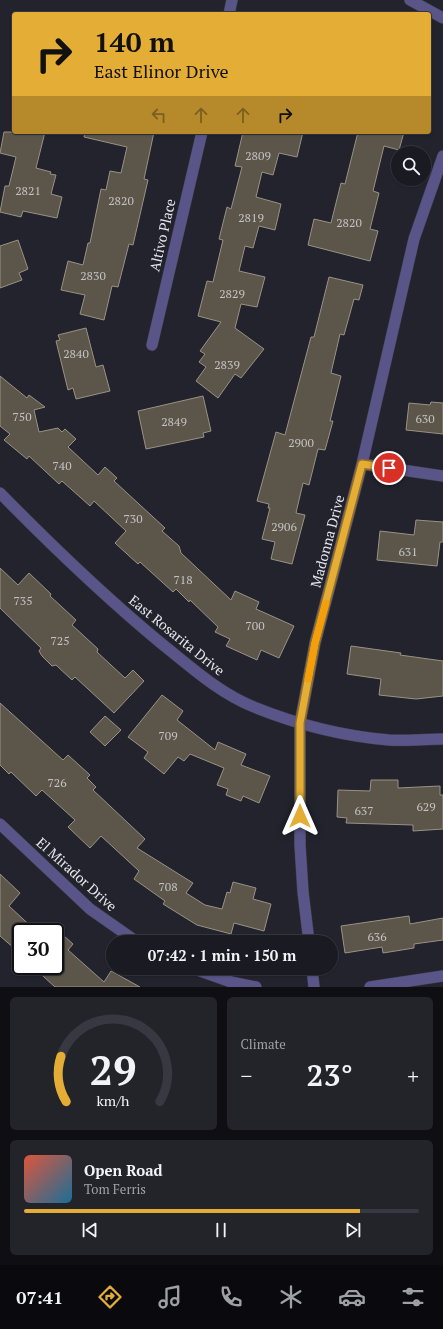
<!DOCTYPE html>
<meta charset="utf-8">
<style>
body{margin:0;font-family:"PT Serif",serif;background:#23232a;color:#f1f3f6;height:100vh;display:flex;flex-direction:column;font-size:15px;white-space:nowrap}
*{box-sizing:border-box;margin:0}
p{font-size:13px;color:#9fa1a5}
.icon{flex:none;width:22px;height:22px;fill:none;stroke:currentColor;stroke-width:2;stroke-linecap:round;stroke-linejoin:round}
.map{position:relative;height:987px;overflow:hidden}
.details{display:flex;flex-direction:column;gap:10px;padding:10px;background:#0e0e13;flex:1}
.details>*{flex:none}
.banner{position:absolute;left:12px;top:12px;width:419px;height:122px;border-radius:4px;box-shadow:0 1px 3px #0004,0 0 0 1px #383840;background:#e4ad35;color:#111;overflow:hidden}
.tools{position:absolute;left:391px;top:146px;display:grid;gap:8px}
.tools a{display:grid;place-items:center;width:40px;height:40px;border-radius:50%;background:#1a1a22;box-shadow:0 1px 3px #0004,0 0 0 1px #383840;font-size:20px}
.speed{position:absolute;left:12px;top:923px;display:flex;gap:8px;font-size:20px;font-weight:700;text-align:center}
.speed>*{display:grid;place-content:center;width:52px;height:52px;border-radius:50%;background:#1a1a22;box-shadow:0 1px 3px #0004,0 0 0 1px #383840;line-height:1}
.speed .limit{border:2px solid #111;border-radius:6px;background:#fff;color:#111}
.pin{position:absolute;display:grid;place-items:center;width:34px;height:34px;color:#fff;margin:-17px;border:2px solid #fff;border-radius:50%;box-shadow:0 1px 4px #0007}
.me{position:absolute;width:44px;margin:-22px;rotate:0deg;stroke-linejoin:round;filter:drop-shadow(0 0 3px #0008)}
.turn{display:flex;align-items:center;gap:14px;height:84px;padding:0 16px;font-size:18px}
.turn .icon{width:52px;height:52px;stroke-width:2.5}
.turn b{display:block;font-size:28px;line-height:34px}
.lanes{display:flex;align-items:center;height:38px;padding:0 16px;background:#0003;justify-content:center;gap:20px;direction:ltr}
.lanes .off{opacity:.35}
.big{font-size:30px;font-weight:700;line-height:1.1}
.details .widget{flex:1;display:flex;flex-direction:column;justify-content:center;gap:6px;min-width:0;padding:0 14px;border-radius:6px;background:#23232a}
.details .dial{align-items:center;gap:0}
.dial svg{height:104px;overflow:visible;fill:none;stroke:#383840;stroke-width:7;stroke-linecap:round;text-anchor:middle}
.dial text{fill:#f1f3f6;stroke:none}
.song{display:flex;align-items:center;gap:12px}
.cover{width:48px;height:48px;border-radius:6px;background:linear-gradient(135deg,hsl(10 70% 55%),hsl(200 70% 35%))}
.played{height:4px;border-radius:2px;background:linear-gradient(90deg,#e4ad35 85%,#383840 85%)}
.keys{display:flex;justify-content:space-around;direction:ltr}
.heat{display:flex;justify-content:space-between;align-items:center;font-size:22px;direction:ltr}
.details .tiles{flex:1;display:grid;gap:10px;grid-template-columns:1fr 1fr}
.widget:last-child{grid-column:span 2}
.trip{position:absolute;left:106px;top:935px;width:232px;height:40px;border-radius:20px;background:#1a1a22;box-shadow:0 1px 3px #0004,0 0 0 1px #383840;font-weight:700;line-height:40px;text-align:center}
.menu{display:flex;height:64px;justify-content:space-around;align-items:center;background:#0a0a0e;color:#9fa1a5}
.menu .icon{width:28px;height:28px}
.menu .current{color:#e4ad35}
.menu b{font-size:18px;color:#f1f3f6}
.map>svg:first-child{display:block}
</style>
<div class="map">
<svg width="443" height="987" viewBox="0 0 443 987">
<rect width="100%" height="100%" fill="#23232e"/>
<path fill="#5c554a" stroke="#999285" d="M4 132H45L36 168 51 172 50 174 56 175 51 194 62 197 57 218 23 211 21 217 0 212 5 186H9L16 157 0 153Z
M85 132H154L144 179 148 180 133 245 129 244 118 287 112 286 104 320 80 314 85 295 61 290 68 261 83 265 88 243H90L101 189 106 190 110 171 121 173 127 147 84 137Z
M243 132H303L297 157 279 153 273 175 262 172 256 197 281 204 275 230 259 226 253 248 245 246 239 271 265 277 257 307 241 304 235 328 264 349 241 378 235 374 218 398 196 381 206 367 199 362 205 354 200 351 221 322 198 316 207 281 213 282 223 240 219 239 227 207 231 209 242 167 235 166Z
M358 132H404L399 150 384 146 373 191 379 193 370 229 378 231 370 261 308 245 314 219 331 223 341 183 345 184Z
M18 240 28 269 19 273 22 280 0 288V246Z
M329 277 363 285 359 300 354 299 344 335 340 334 331 373 341 376 330 421H333L325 450 318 449 309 485 303 483 296 513 305 515 292 564 271 559 275 542 262 539 270 508H268L269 504 257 501 276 432 285 435 311 337H314Z
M86 328 96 367 103 365 110 391 76 399 73 388 68 390 56 341 60 340 58 335Z
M0 376 27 398 29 395 45 407 34 410 39 432 58 428 62 432 65 429 76 439 68 447 98 475 105 467 117 478 114 481 165 528 162 531 179 546 181 553 231 600 235 591 259 602 256 609 294 626 279 658 261 650 257 660 226 646 230 639 215 632 218 627 190 600 189 602 176 589 173 592 140 562 138 564 115 543 126 531 94 501 90 506 62 481 59 484 29 456 27 459 4 440 10 434 0 426Z
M203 396 211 431 203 433 204 437 146 449 138 411Z
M431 402 443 403V434L406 430 409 403 430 405Z
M416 520 443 522V542H440L437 566 377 560 380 531 414 535Z
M0 568 18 585 29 573 51 594 50 596 76 620 72 625 98 649 97 652 125 678 133 670 144 681 114 713 75 677 72 680 56 665 52 666 42 656 39 651 41 648 0 608Z
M351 646 401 653 400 655 443 661V696L416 699 379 695 381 679 347 674Z
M162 695 183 711 177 720 215 750 218 742 246 754 241 765 270 776 259 803 243 796 241 801 226 795 228 789 217 785 224 768 190 754 184 761 178 757 164 774 144 758 148 752 128 737Z
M0 703 63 760 68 755 90 775 87 778 96 787 93 790 145 839 137 848 193 883 186 893 205 905 222 909 227 892 230 893 233 882 256 888 253 899 271 904 264 931 234 923 231 934 197 925 163 904 165 901 134 879 139 871 101 836 90 848 68 827 75 820 42 790 36 796 11 772 9 774 0 765Z
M105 716 121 730 105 746 90 732Z
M371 780H398V788L440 786V795H443V829L413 831V825L346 823 347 818 337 817 338 790 370 791Z
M0 874 20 893 9 906 37 932H21V943L15 949 0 936Z
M409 916 410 924 443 918V940L414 944V948L383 953 382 947 345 953 341 926Z
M55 928 73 944 68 950 104 982 111 971 140 987H55L32 966H55Z"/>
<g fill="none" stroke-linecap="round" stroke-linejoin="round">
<defs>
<path id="minor" d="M410 0 443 18
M229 14 232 0
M152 345 202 132
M362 464 443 476
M0 493C52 546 105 597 162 644 191 667 219 693 254 707 296 724 343 736 389 740 406 741 425 739 443 739
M0 824 90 909 137 942
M309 942 303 892 300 845V723L315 643 362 464 414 239 443 156
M192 968 231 982 256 987
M312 968 314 987
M370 987 443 976"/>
</defs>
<use href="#minor" stroke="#3e3e49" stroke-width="12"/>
<use href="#minor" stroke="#595588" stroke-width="11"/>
</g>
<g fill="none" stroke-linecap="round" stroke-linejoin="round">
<defs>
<path id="route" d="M300 816V723L315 643 362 464 389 468"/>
</defs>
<use href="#route" stroke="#947022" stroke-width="10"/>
<use href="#route" stroke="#e4ad35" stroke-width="7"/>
<path stroke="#f59e0b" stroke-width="7" d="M308 679 315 643 326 603"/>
</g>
<g text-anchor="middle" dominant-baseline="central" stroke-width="4" stroke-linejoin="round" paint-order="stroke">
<g font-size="12" fill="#c4c2c4">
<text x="258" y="155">2809</text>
<text x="28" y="190">2821</text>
<text x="121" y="200">2820</text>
<text x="251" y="217">2819</text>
<text x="349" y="222">2820</text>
<text x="93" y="275">2830</text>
<text x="232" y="293">2829</text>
<text x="76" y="353">2840</text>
<text x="227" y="364">2839</text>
<text x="22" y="416">750</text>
<text x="425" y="418">630</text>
<text x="174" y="421">2849</text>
<text x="301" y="442">2900</text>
<text x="62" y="465">740</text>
<text x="133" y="518">730</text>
<text x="284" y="526">2906</text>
<text x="408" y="551">631</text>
<text x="183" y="579">718</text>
<text x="23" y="600">735</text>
<text x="255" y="625">700</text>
<text x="60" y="640">725</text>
<text x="168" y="735">709</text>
<text x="57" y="782">726</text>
<text x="426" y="806">629</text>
<text x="364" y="810">637</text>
<text x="168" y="886">708</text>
<text x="377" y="936">636</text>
</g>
<g font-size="14" fill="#e6e6ed" stroke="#23232e">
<text transform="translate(162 235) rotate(-77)">Altivo Place</text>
<text transform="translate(327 541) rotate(-75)">Madonna Drive</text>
<text transform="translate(177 635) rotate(39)">East Rosarita Drive</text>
<text transform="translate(77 874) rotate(42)">El Mirador Drive</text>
</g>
</g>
</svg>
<div class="tools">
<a><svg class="icon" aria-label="search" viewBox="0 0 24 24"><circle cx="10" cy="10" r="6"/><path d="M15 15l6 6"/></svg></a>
</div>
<div class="speed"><div class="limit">30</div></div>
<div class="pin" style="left:389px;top:468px;background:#d93025"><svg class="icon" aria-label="arrive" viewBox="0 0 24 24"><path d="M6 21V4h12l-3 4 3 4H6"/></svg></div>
<svg class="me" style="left:300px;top:816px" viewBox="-20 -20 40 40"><path d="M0-17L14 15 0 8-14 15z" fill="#e4ad35" stroke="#fff" stroke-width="4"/></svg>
<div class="trip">07:42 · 1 min · 150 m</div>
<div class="banner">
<div class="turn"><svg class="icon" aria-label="right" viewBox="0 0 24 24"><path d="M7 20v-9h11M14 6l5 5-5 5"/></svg><div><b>140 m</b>East Elinor Drive</div></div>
<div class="lanes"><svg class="icon off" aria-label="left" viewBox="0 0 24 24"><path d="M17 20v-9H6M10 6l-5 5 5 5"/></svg><svg class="icon off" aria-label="ahead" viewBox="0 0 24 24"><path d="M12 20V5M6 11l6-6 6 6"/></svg><svg class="icon off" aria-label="ahead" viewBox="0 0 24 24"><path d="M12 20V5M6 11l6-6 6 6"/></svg><svg class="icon" aria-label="right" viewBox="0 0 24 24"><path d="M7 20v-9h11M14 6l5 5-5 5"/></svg></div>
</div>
</div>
<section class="details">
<div class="tiles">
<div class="widget dial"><svg viewBox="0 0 100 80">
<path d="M14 69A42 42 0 1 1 86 69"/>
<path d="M14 69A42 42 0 0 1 10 34" stroke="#e4ad35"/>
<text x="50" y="56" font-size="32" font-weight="700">29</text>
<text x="50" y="72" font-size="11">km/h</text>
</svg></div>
<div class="widget"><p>Climate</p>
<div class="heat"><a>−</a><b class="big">23°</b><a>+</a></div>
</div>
<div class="widget">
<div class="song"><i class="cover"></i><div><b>Open Road</b><p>Tom Ferris</p></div></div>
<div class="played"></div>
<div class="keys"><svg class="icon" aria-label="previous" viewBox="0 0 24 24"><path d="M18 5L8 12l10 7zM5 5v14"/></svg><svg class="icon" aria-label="pause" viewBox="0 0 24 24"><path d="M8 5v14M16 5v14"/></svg><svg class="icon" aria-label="next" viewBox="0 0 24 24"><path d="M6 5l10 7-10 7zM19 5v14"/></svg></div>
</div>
</div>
</section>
<nav class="menu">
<b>07:41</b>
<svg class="icon current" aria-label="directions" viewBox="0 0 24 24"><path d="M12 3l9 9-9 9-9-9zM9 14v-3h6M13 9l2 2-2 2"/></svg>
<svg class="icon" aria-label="music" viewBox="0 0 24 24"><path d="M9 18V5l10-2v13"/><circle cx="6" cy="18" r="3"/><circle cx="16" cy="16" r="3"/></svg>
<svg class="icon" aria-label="phone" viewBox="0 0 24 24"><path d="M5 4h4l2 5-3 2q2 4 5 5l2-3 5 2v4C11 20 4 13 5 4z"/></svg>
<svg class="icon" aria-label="climate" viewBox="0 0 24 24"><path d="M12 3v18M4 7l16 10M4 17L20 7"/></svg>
<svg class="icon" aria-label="car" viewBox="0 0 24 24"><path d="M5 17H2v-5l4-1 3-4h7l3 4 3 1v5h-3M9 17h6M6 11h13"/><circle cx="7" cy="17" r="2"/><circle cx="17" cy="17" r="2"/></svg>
<svg class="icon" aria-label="filters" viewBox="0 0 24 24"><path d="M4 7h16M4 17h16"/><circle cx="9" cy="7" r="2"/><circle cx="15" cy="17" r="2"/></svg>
</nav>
